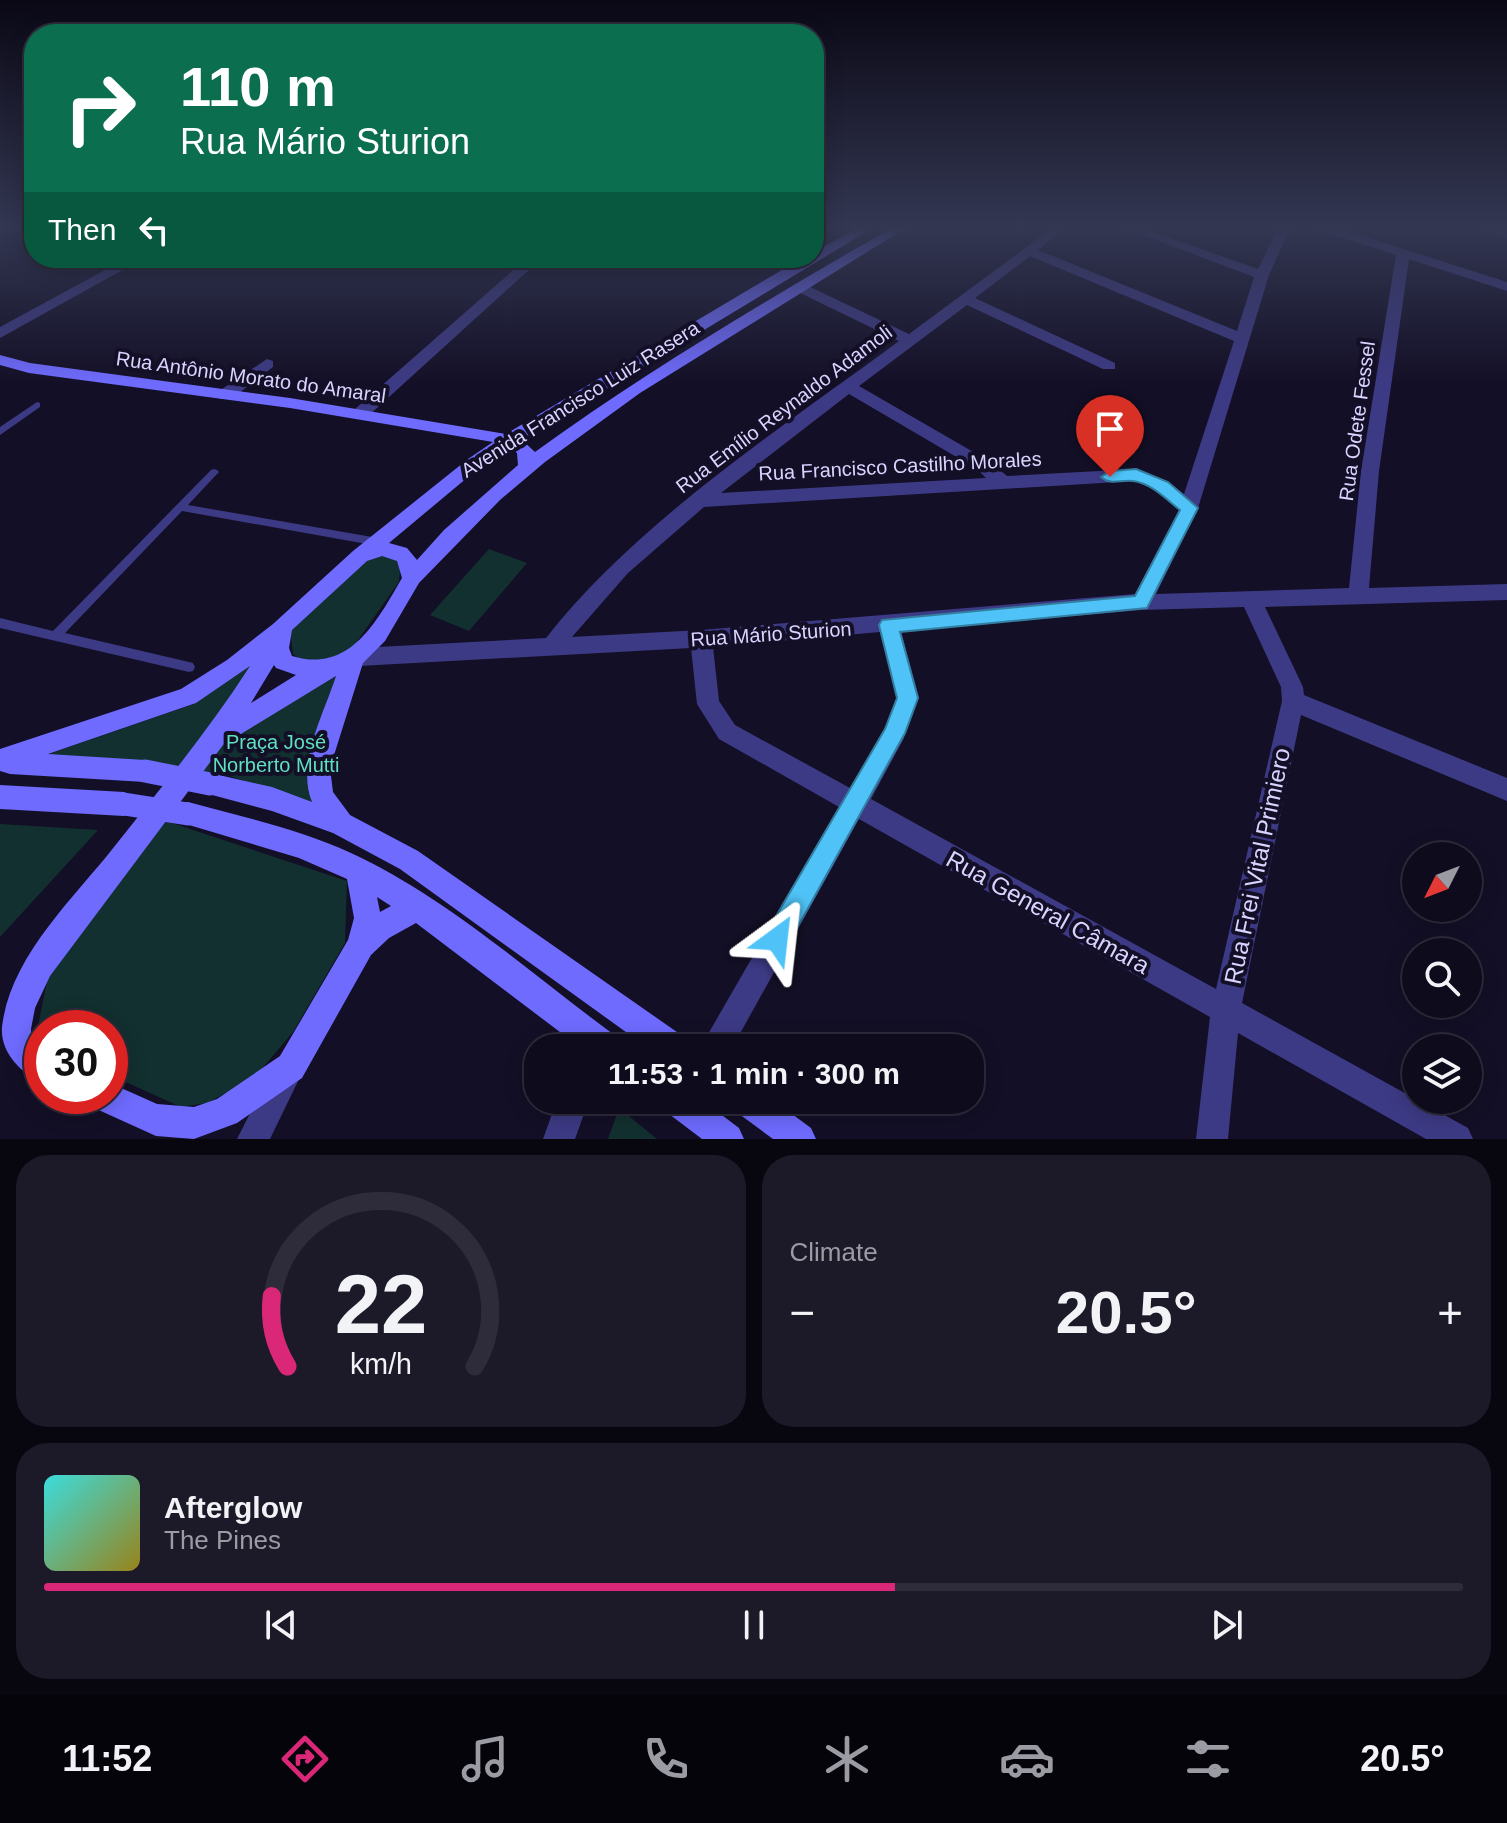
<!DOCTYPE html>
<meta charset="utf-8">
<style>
body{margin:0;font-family:Arial,sans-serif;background:#1c1929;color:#f1f3f6;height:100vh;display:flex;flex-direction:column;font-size:30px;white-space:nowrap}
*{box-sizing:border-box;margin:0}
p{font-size:26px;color:#9b9ba3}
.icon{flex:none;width:44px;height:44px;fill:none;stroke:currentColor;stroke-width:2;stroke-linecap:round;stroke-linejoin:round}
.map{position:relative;height:1139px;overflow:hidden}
.sheet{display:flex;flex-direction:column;gap:16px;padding:16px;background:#08060f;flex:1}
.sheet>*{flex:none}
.hud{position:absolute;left:24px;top:24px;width:800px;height:244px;border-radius:32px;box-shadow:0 4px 20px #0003,0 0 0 2px #2e2b3b;background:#0b6e4f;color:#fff;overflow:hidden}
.needle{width:52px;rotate:228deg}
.fabs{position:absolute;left:1402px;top:842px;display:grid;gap:16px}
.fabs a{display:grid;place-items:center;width:80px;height:80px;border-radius:50%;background:#0e0b1c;box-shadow:0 4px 20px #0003,0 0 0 2px #2e2b3b;font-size:40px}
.speed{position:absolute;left:24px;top:1010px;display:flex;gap:16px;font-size:40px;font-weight:700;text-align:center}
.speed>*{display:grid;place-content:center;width:104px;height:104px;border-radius:50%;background:#0e0b1c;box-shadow:0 4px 20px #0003,0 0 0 2px #2e2b3b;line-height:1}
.speed .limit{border:12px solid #d22;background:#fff;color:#111}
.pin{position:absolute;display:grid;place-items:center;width:68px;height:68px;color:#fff;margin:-82px -34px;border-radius:50% 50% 50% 0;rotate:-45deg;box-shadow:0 0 8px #0007}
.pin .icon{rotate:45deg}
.me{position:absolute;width:88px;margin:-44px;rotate:30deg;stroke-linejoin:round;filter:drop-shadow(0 0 6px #0008)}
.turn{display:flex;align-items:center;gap:28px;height:168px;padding:0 24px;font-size:36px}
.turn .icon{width:104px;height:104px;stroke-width:2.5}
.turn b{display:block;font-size:56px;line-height:68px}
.then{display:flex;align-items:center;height:76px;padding:0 24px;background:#0003;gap:16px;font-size:30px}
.big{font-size:60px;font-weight:800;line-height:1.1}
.sheet .tile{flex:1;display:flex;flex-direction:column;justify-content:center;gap:12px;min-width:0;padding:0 28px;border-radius:32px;background:#1c1929}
.sheet .dial{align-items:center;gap:0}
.dial svg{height:208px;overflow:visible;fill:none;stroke:#2e2b3b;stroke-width:7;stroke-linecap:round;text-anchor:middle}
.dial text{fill:#f1f3f6;stroke:none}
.song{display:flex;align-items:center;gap:24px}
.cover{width:96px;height:96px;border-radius:12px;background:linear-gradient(135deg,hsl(180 70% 55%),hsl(50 70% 35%))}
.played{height:8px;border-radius:4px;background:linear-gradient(90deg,#db2777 60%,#2e2b3b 60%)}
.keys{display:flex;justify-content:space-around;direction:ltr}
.heat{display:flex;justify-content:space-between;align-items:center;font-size:44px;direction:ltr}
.sheet .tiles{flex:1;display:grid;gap:16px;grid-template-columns:1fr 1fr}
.tile:last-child{grid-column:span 2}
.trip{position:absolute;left:524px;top:1034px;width:460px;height:80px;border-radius:32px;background:#0e0b1c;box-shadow:0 4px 20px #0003,0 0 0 2px #2e2b3b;font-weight:800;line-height:80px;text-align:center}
.tabs{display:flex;height:128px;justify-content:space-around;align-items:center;background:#06040b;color:#9b9ba3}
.tabs .icon{width:56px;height:56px}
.tabs .on{color:#db2777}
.tabs b{font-size:36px;color:#f1f3f6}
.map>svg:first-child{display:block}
</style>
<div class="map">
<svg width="1507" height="1139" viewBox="0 0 1507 1139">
<rect width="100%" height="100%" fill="#130f26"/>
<path fill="#12302f" d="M489 549 527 563 469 631 430 615Z
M378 555 394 556 400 568 399 582 346 657 305 663 293 654 290 630 361 564Z
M259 653 249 675 180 768 46 755 194 704Z
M337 676 310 764 312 804 227 775 199 771 224 741Z
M163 820 347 881 345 943 293 1032 254 1078 207 1103 181 1107 110 1075V1028H42V1032L39 1021 48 976Z
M0 824 98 830 0 937Z
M619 1108 657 1139H608Z"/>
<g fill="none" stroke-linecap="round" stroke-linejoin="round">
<path fill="#3d3a85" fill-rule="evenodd" d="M37 402 40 403V407L0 435V427Z
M214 469 217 470 219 472 217 474 188 505 378 538 383 542 378 546 182 511 65 633 189 662 193 663 195 667 193 671 189 672 0 628V618L53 631 211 470Z"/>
<path fill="#3d3a85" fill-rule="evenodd" d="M1055 226H1068L1038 250 1237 331 1254 277 1119 226H1136L1258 269 1279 226H1291L1269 275 1198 508 1156 594 1349 588 1361 471 1396 255 1315 229 1314 226H1331L1507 282V291L1409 259 1379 471 1369 588 1507 584V600L1265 607 1303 687 1304 695 1507 778V801L1301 715 1242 1003 1468 1128 1473 1139H1426L1238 1033 1228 1139H1196L1210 1017 859 819 732 1048H700L839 807 719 739 697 704 691 648 359 666 351 663 348 657 351 651 359 648 546 638C638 521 780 429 899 341L796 291V285H806L909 334ZM1030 256 1234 341 1184 494 1168 482 1136 469 1007 476 989 461 859 386 967 305 1103 369H1115V363L975 298ZM849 394 977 469 986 478 721 493ZM1134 481 1156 490 1179 510 1135 594 701 630 572 637 628 573 704 507ZM1244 607 1281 687 1282 701 1216 989 871 799 903 740 919 698 901 631 1141 610ZM880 632 897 698 885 729 850 788 735 725 719 701 713 647Z
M1474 226H1492L1507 230V238Z
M127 258H144L0 338V327Z
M527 258H542L367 417H355L353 413 355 409Z
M267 359 273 361V367L231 399H219V391Z
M286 1060 297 1064 301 1075 270 1139H237L275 1064Z
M557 1100H589L575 1139H543Z"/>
<path fill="#6f6bff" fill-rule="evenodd" d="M861 226H876L522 440 535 452C649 369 772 297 895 226H909L640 393 545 462 500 500 419 583 385 641 363 663 330 768 333 792 350 815 418 851 684 1037 688 1048H648L400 869 333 833 272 811 201 792 198 784 201 776 210 773 272 787 312 802C296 763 324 714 336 676L223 745 50 976 35 1008 31 1029V1036L42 1048V1082C21 1074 0 1052 2 1027 10 957 73 899 114 847 161 788 209 730 250 666L196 703 48 754 145 760 154 763 157 771 154 779 145 782 10 774 0 771V749L181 689 227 660 273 624 353 551 468 459 493 442 290 408 29 373 0 365V355L30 363 290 398 506 434 802 258H814V252ZM510 448 517 453 518 465 444 530 417 560 407 548 389 543 480 467ZM382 556 397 561 402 578C377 621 350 674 292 656L289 648 292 630 367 561ZM274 665 276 668 296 675 251 703Z
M0 785 124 792 133 796 136 804 133 812 124 816 0 809Z
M188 802C243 817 299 829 351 853 448 898 531 974 617 1037L621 1048H581L416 923 389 938 371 955 302 1078 237 1123 194 1139 156 1136 92 1107 87 1096H110V1083L157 1104 194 1107 217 1099 280 1056 348 940 354 918 347 879 299 858 179 822 175 814 179 806ZM377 897 391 906 380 912Z
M660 1100H702L739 1128 744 1139H702L665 1111Z
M730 1100H773L811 1128 816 1139H773L735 1111Z"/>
<path stroke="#6f6bff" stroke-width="23" d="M145 771 210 784
M124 804 188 814"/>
</g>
<linearGradient id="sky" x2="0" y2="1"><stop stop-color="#0a0815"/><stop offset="0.59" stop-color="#333752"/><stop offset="1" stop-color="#333752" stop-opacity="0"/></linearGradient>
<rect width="1507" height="385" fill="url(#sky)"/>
<path fill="#4fc3f7" stroke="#337fa1" stroke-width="2" d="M1136 469 1168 482 1198 508 1147 608 900 632 918 698 905 733 786 948 777 952 768 948 765 939 768 930 885 729 897 698 879 625 882 620 1135 596 1180 510C1166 499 1151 483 1133 481 1121 479 1111 486 1101 477L1110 471Z"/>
<g text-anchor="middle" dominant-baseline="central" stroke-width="8" stroke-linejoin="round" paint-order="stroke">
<g font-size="20" fill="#d9d4ff" stroke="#130f26">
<text transform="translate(251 377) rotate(8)">Rua Antônio Morato do Amaral</text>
<text transform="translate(580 399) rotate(-32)">Avenida Francisco Luiz Rasera</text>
<text transform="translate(784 409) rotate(-37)">Rua Emílio Reynaldo Adamoli</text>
<text transform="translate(1357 421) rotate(-82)">Rua Odete Fessel</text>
<text transform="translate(900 466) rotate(-3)">Rua Francisco Castilho Morales</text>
<text transform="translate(771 634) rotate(-4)">Rua Mário Sturion</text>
</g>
<g font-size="20" fill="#5fe0c0" stroke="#130f26">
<text x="276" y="742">Praça José<tspan x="276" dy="23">Norberto Mutti</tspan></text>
</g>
<g font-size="24" fill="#d9d4ff" stroke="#130f26">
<text transform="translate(1257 866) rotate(-78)">Rua Frei Vital Primiero</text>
<text transform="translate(1048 912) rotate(29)">Rua General Câmara</text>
</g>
</g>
</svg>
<div class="fabs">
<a><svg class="needle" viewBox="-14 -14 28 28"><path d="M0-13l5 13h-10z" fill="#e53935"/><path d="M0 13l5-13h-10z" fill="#9b9ba3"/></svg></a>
<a><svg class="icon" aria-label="search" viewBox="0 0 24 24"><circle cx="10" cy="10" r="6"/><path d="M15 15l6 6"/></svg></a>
<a><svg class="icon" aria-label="layers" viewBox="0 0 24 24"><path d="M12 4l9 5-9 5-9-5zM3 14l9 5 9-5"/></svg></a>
</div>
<div class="speed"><div class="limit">30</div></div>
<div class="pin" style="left:1110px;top:477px;background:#d93025"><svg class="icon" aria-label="arrive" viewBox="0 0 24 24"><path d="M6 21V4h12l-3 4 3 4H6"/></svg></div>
<svg class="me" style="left:777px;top:939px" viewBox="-20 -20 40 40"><path d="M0-17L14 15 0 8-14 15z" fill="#4fc3f7" stroke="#fff" stroke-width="4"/></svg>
<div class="trip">11:53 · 1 min · 300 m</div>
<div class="hud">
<div class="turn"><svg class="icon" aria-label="right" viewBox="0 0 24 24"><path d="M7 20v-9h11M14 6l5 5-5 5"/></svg><div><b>110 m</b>Rua Mário Sturion</div></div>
<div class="then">Then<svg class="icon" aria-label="left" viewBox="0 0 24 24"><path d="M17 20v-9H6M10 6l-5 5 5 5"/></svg></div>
</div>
</div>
<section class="sheet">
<div class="tiles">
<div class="tile dial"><svg viewBox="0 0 100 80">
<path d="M14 69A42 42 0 1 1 86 69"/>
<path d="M14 69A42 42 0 0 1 8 42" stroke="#db2777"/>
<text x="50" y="56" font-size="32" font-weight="700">22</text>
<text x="50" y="72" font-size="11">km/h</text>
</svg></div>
<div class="tile"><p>Climate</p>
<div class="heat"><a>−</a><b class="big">20.5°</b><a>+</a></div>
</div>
<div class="tile">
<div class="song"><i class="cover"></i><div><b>Afterglow</b><p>The Pines</p></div></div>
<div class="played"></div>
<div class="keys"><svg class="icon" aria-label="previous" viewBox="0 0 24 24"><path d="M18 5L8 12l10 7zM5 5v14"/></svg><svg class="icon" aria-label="pause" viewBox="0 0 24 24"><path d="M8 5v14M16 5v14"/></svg><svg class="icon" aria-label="next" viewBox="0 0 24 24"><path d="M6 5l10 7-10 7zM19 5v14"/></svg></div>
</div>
</div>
</section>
<nav class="tabs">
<b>11:52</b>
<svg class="icon on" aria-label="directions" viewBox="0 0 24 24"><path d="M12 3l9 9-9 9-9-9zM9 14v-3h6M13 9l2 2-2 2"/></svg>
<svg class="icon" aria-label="music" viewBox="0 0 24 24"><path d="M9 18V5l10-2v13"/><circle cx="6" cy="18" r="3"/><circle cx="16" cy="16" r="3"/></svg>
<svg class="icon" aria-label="phone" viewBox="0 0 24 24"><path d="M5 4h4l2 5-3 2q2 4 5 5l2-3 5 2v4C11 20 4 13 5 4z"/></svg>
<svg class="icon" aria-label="climate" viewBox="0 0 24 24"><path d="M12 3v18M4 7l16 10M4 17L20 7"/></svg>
<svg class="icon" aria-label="car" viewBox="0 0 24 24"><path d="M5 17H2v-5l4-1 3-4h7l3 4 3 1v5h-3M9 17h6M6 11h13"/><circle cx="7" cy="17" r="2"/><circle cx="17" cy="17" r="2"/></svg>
<svg class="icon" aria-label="filters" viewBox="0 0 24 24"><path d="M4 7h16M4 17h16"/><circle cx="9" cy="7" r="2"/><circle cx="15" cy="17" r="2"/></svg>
<b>20.5°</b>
</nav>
